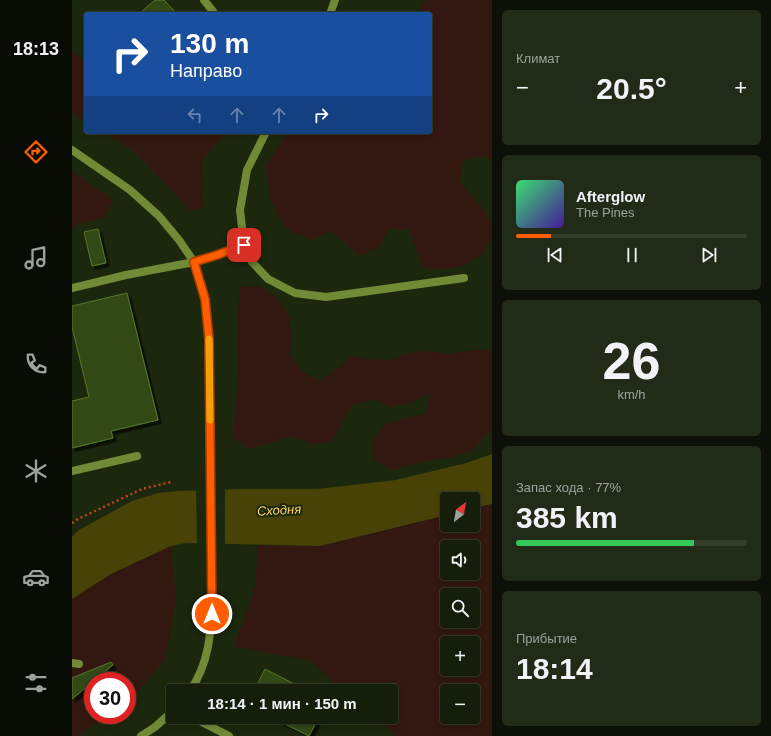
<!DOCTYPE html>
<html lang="ru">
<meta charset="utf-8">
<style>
body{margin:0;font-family:Helvetica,sans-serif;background:#222b18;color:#f1f3f6;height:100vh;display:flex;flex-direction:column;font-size:15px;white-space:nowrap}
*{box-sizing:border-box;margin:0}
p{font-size:13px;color:#9da29c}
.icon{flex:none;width:22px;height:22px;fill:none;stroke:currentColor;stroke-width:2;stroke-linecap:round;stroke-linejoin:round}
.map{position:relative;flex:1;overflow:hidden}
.sheet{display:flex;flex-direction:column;gap:10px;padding:10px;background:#0c1006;width:279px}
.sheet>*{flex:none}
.top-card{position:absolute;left:12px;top:12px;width:348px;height:122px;border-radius:4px;box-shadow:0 2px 6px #0003,0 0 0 1px #343c2b;background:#1a4fa0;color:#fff;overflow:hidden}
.needle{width:26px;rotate:31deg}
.controls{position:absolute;left:368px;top:492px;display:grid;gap:8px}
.controls a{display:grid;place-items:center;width:40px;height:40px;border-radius:4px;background:#151e0a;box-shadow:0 2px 6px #0003,0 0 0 1px #343c2b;font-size:20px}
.speed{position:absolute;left:12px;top:672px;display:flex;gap:8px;font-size:20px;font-weight:700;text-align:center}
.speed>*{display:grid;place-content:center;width:52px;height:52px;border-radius:50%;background:#151e0a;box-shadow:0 2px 6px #0003,0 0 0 1px #343c2b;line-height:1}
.speed .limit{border:6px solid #d22;background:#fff;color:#111}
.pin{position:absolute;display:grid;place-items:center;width:34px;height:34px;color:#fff;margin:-17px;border-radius:8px;box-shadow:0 2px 6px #0006}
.me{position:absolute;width:44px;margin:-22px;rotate:0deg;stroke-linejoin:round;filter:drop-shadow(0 0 3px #0008)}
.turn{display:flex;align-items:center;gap:14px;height:84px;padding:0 20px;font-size:18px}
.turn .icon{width:52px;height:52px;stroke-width:2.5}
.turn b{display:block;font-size:28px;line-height:34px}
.lanes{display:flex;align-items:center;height:38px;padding:0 20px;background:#0003;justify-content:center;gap:20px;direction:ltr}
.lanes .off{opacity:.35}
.big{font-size:30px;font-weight:800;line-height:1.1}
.sheet .tile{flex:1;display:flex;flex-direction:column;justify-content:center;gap:6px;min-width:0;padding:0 14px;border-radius:6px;background:#222b18}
.sheet .dial{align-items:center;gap:0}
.dial b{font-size:52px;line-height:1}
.song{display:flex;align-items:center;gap:12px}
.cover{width:48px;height:48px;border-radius:6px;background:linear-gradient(135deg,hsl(140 70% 55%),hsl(260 70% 35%))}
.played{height:4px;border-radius:2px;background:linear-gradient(90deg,#ff5d00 15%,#343c2b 15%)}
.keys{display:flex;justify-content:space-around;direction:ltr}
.heat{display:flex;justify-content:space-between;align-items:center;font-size:22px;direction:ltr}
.charge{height:6px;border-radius:3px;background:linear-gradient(90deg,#34c759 77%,#343c2b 0)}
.trip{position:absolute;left:94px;top:684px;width:232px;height:40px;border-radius:4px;background:#151e0a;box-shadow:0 2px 6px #0003,0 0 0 1px #343c2b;font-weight:800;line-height:40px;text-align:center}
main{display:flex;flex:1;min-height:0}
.tabs{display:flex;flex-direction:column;width:72px;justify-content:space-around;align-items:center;background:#080c04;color:#9da29c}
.tabs .icon{width:28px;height:28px}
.tabs .active{color:#ff5d00}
.tabs b{font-size:18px;color:#f1f3f6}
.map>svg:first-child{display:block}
</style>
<main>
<nav class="tabs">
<b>18:13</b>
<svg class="icon active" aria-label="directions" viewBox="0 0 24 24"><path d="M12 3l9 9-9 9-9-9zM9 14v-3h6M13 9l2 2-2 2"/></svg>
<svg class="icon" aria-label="music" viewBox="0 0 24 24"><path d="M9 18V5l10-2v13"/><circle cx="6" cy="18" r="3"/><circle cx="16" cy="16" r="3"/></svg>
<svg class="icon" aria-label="phone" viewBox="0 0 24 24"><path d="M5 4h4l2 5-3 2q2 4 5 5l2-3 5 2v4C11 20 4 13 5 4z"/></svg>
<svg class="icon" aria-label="climate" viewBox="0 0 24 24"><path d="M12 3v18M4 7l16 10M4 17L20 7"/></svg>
<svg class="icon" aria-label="car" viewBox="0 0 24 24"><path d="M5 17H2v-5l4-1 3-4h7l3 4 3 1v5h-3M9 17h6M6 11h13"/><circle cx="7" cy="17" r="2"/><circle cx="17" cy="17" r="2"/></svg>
<svg class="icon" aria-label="filters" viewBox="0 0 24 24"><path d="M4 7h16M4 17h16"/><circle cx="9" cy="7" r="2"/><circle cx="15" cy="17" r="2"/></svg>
</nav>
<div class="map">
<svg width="420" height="736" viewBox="0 0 420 736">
<defs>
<filter id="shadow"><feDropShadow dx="3.5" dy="3.5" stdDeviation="0" flood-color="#0009"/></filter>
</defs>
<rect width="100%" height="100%" fill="#1c280d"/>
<path fill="#321810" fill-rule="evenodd" d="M352 0H420V161L413 156 391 160 388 181 415 215 420 228V238L410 254 393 265 371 270 351 268 337 229H316L308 247 289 256 258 231 240 240 219 232 206 217 198 197 195 177 194 165 216 132H358V14H345Z
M0 51 13 60 14 59V122L0 114Z
M30 132H158L142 145 130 161 129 189 131 208 118 210 80 170 58 148Z
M0 171 41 200 33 218 5 224 0 230Z
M168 286 188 287 205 298 216 314 220 335 218 355 230 371 248 381 265 369 280 356 301 360 322 359 340 352 360 351 379 354 400 350H420V432L415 433 401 450 381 457 359 460 319 470 301 459V439L313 424 354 413 358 393 339 403 318 407 300 399 279 406 260 442 239 444 219 436 178 449 161 438 166 377V315Z
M420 504V736H325L303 717H319V691H272L237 660 162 647 183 587 186 545 248 546 375 515V525H401V508ZM375 547H401V573H375ZM375 595H401V621H375ZM375 643H401V669H375ZM375 691H401V717H375Z
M99 546 104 598 93 660 59 699 55 702V681H21V715H36L6 736H0V599L39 574Z"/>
<path fill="#484206" d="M420 454V504L401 508V499H375V515L248 546 113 543 99 546 39 574 0 599V537L7 530 60 501 86 493 106 491 170 489H245L324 480 394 463Z"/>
<path fill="#1c280d" d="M124 488H153V546L125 545Z"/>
<path fill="#334a18" stroke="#537828" filter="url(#shadow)" d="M83 0H92L105 14H67Z
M26 229 34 263 20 266 12 232Z
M55 293 86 420 39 431 41 438 0 448V401L17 397 0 327V306Z
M39 662 41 665 0 699V678Z
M193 669 236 691H182Z
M199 717H247L237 736Z"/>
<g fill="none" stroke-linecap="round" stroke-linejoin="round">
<path stroke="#c24625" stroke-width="2.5" stroke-dasharray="2 3" stroke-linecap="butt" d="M0 523 6 519 70 489 99 482"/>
<path stroke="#708a35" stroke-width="8" d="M132 0 143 14
M258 14 263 0
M172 245 180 262 196 279 223 293 254 297 392 278
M0 288 54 275 122 262 145 255 172 245 168 210 175 170 194 132
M0 471 65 456
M0 663 7 664
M120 717 157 736"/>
<path stroke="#708a35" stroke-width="8" d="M0 150 58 190 87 216 107 240 122 262 133 299 137 339 140 602C139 634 137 663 118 691
M69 736 83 727 101 711"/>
</g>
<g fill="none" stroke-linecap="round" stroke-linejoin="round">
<defs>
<path id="route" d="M140 614 137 339 133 299 122 262 145 255 172 245"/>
</defs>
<use href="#route" stroke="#a63c00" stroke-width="10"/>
<use href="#route" stroke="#ff5d00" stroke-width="7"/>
<path stroke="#f59e0b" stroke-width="7" d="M137 339 138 420"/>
</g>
<g text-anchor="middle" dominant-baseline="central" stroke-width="4" stroke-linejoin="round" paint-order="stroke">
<g font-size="13" font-style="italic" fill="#ffd562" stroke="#1c280d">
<text transform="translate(207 510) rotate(-3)">Сходня</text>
</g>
</g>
</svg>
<div class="controls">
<a><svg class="needle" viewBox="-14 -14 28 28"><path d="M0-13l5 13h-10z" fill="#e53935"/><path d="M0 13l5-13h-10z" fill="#9da29c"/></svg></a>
<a><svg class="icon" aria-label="sound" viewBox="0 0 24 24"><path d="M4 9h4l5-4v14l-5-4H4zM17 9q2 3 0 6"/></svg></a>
<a><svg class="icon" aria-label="search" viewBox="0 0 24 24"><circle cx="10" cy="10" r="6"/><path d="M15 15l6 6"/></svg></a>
<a>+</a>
<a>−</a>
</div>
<div class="speed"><div class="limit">30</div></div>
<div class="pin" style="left:172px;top:245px;background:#d93025"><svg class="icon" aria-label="arrive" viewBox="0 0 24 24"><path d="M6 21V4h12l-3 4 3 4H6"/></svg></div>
<svg class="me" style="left:140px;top:614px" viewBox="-20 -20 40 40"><circle r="17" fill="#ff5d00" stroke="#fff" stroke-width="3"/><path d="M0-11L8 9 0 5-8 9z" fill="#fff"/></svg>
<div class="trip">18:14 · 1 мин · 150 m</div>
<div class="top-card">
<div class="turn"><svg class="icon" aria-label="right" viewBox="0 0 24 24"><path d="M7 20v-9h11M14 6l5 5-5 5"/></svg><div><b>130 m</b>Направо</div></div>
<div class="lanes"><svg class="icon off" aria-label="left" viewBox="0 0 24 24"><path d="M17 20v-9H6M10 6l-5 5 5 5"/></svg><svg class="icon off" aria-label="ahead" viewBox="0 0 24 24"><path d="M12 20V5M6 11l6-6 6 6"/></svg><svg class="icon off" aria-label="ahead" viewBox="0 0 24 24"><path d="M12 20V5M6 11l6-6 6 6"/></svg><svg class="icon" aria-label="right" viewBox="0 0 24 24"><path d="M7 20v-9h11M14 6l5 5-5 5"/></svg></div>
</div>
</div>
<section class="sheet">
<div class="tile"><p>Климат</p>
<div class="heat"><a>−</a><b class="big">20.5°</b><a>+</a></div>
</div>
<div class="tile">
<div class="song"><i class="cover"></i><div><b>Afterglow</b><p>The Pines</p></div></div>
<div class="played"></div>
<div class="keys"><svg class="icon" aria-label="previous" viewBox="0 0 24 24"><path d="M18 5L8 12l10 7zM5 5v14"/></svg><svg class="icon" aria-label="pause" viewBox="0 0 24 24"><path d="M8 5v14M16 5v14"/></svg><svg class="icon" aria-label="next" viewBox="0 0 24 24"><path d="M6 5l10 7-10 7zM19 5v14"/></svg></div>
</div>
<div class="tile dial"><b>26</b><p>km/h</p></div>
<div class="tile"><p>Запас хода · 77%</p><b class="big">385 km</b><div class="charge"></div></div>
<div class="tile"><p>Прибытие</p><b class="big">18:14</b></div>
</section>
</main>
